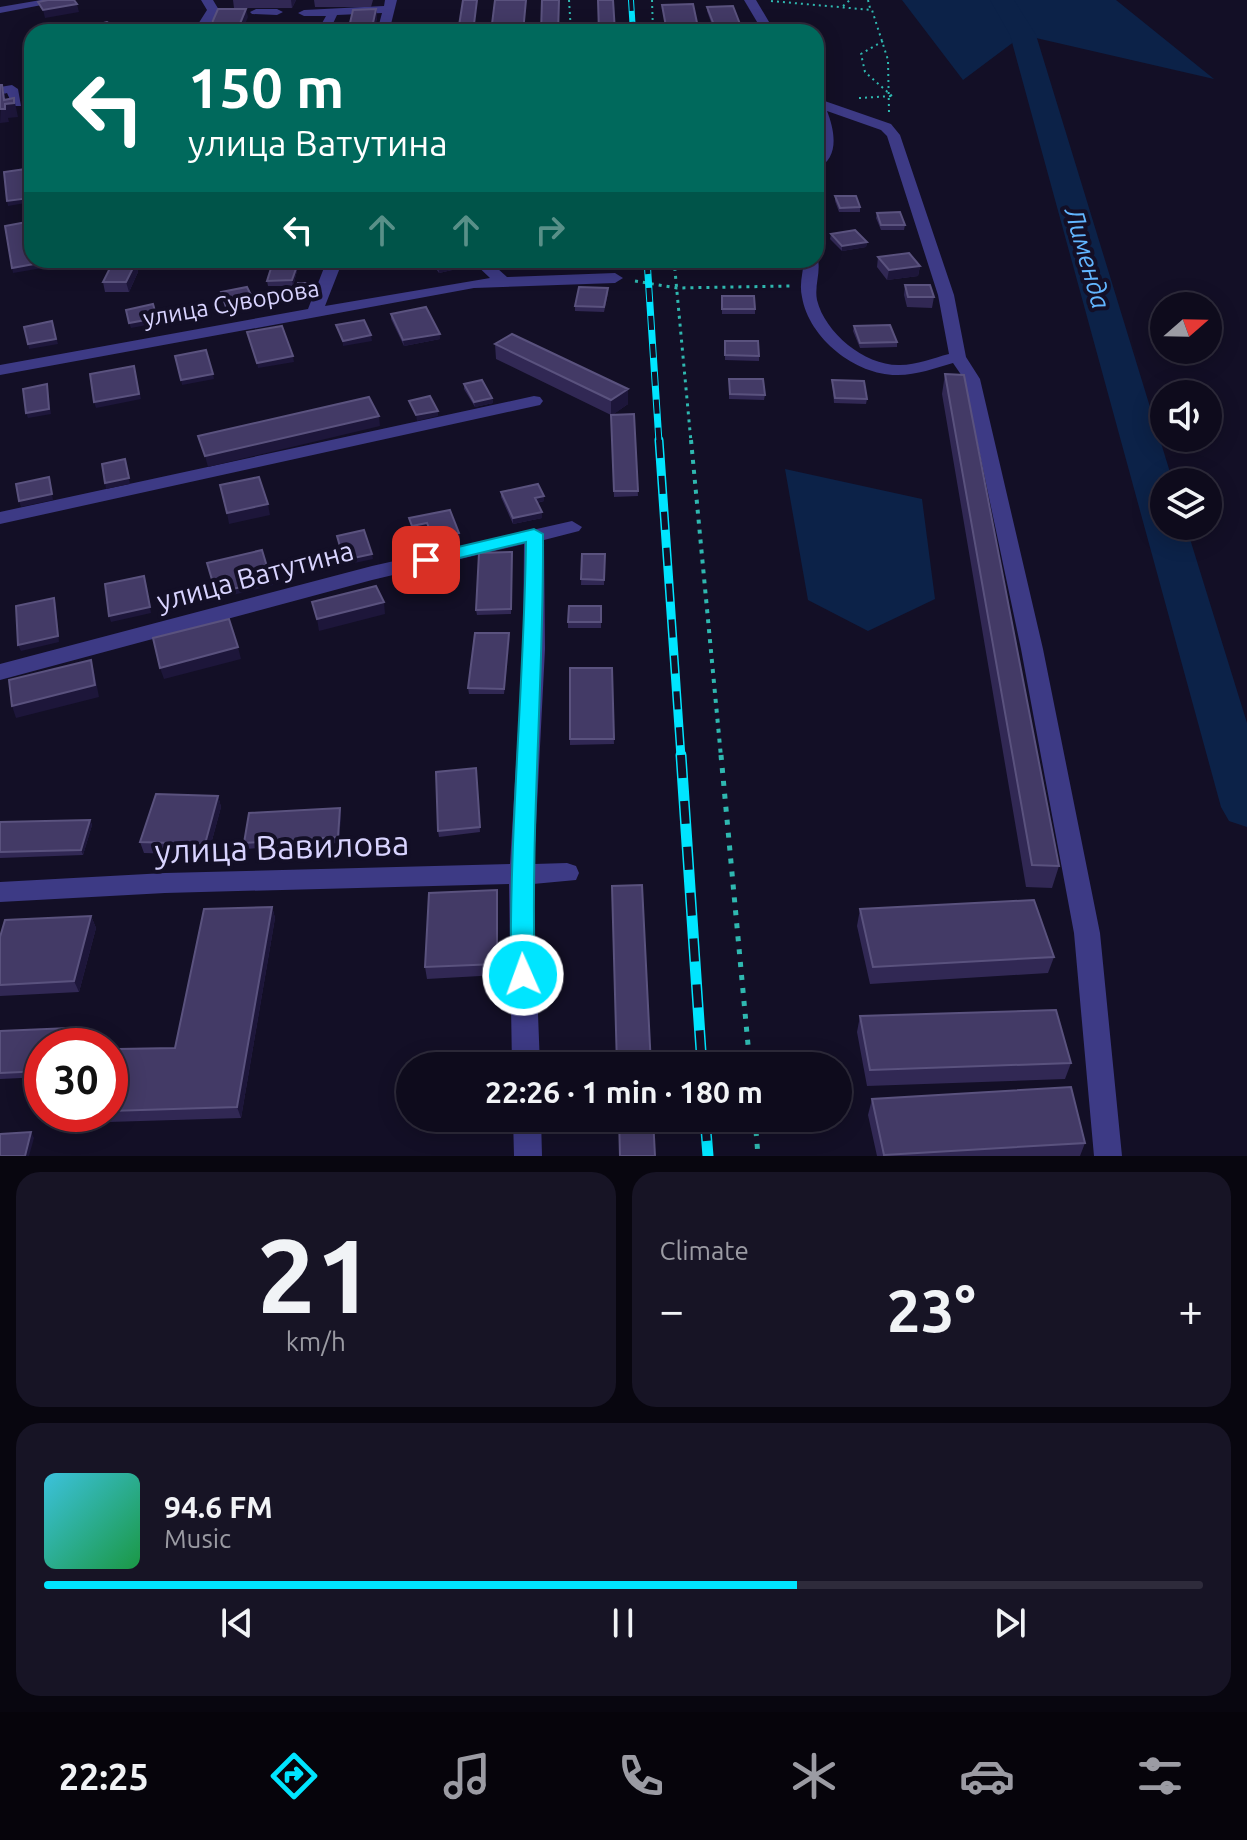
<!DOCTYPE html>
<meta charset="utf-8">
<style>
body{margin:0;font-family:Ubuntu,sans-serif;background:#171425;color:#f1f3f6;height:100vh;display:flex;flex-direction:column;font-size:30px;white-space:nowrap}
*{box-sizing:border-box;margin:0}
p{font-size:26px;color:#9b9ba3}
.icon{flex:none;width:44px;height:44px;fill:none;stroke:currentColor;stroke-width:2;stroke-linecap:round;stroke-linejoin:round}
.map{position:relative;height:1156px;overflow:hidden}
.details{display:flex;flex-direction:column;gap:16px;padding:16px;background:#08060f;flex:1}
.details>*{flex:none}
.banner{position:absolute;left:24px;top:24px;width:800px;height:244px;border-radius:24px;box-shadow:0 4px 20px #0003,0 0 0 2px #2e2b3b;background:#00695c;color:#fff;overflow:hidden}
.needle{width:52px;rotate:70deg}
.fabs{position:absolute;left:1150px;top:292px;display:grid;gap:16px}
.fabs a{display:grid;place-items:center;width:72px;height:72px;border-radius:50%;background:#0e0b1c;box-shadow:0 4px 20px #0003,0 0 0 2px #2e2b3b;font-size:40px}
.speed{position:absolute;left:24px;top:1028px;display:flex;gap:16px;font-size:40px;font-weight:700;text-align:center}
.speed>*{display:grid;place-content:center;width:104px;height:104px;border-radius:50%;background:#0e0b1c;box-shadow:0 4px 20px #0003,0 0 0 2px #2e2b3b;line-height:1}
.speed .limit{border:12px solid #d22;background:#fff;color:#111}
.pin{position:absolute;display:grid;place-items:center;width:68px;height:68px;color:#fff;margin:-34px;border-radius:16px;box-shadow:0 4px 12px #0006}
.me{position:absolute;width:88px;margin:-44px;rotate:358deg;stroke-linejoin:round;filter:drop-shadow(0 0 6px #0008)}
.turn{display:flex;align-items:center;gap:28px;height:168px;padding:0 32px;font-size:36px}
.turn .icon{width:104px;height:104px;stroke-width:2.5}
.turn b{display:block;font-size:56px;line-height:68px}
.lanes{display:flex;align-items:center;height:76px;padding:0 32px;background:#0003;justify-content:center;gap:40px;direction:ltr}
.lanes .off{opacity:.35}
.big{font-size:60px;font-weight:700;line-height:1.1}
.details .tile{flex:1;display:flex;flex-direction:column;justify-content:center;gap:12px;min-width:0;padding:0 28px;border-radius:24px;background:#171425}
.details .dial{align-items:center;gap:0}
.dial b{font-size:104px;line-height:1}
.song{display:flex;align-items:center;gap:24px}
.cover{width:96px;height:96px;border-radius:12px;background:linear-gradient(135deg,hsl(190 70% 55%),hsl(140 70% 35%))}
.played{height:8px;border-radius:4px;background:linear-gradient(90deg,#00e5ff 65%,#2e2b3b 65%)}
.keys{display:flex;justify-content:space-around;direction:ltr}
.heat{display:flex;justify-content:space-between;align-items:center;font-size:44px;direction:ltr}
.details .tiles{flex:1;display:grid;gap:16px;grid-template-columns:1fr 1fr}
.tile:last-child{grid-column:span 2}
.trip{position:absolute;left:396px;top:1052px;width:456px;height:80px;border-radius:40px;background:#0e0b1c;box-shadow:0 4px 20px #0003,0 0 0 2px #2e2b3b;font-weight:700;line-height:80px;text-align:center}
.menu{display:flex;height:128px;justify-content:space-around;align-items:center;background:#06040b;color:#9b9ba3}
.menu .icon{width:56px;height:56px}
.menu .on{color:#00e5ff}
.menu b{font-size:36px;color:#f1f3f6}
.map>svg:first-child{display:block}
</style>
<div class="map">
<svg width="1247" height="1156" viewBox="0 0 1247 1156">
<rect width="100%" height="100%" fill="#130f26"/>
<path fill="#0c2248" d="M902 0H1116L1214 79 1023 35 963 80Z
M785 469 922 499 935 599 868 631 808 600Z"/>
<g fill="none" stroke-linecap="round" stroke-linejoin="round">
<path fill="#0c2248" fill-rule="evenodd" d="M990 0H1014L1036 35 1173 482H1164V526H1186L1247 723V827L1229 821 1221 807 1010 35Z"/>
<path stroke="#2fb8b0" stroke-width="2" stroke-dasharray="2 4" stroke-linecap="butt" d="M569 0 571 32
M652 0 653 32
M868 0 870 8
M771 1 872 10 888 60 889 113
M843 6 850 0
M883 41 861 54 865 72 892 96
M859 98 892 96"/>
<path stroke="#2fb8b0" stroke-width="3" stroke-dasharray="3 5" stroke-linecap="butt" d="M674 260 691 442
M292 267 312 266
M635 281 677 288 790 286"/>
<path stroke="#2fb8b0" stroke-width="4" stroke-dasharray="4 6" stroke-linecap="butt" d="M691 440 721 757"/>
<path stroke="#2fb8b0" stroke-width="5" stroke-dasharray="5 8" stroke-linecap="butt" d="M721 755 750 1066
M755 1118 758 1156"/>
<path fill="#3d3a85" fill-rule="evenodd" d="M41 0H68L0 13V7Z
M201 0H213L219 10 205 32H193L207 10Z
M385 0H397L389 32H377L382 13 337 15 329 32H317L326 16H304L298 13 304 10 384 6Z
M744 0H756L775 32H763Z
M256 9H277L283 12 277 15 252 14 250 12Z
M12 85 18 89 21 106H13L7 93 0 95V87Z
M816 98 891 124 900 135 954 295 966 357 980 379 1043 649 1100 933 1122 1156H1094L1074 933 1021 649 964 379 953 363C935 368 917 375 898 375 857 376 809 339 802 297 799 284 803 273 804 260H816L817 257C822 269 814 285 817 300 825 333 865 366 900 365 917 365 933 358 949 354L938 295 887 136 881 130 827 111C835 131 840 159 816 169L821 143Z
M327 260H343L325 306 490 278 471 260H488L507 277 615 273 623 278 615 283 474 288 0 375V365L308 309Z
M534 396 540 397 543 401 540 405 0 524V512Z
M572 521 582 527 579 531 544 540 545 649 534 864 567 863 576 866 579 873 576 880 533 884 540 1066H512L509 884 165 893 0 902V882L165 873 510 864 523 649 524 544 372 580 0 680V664L372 566Z
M513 1118H541L542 1156H514Z"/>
<defs>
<path id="rail-far3" d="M631 0 633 32"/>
<path id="rail-far2" d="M647 260 659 442"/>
<path id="rail-far1" d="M659 440 681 757"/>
<path id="rail" d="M681 755 702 1066
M705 1118 708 1156"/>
</defs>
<use href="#rail-far3" stroke="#00e5ff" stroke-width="6"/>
<use href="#rail-far2" stroke="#00e5ff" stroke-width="7"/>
<use href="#rail-far1" stroke="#00e5ff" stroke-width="9"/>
<use href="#rail" stroke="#00e5ff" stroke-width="11"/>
<use href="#rail-far3" stroke="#130f26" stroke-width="4" stroke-dasharray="11" stroke-linecap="butt"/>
<use href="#rail-far2" stroke="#130f26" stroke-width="5" stroke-dasharray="14" stroke-linecap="butt"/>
<use href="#rail-far1" stroke="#130f26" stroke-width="6" stroke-dasharray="18" stroke-linecap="butt"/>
<use href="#rail" stroke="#130f26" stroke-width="8" stroke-dasharray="23" stroke-linecap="butt"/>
</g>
<path fill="#312854" d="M233 0H296L292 8H234Z
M314 0H373L371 7H315Z
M707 7 740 24V28L743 32H708V28H713L707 11Z
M376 9 377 18 374 31 351 32 350 23Z
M835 196 860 207V212H839L835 201Z
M877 213 905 225 904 230H881L876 218Z
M831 234 867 242 866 247 842 251 830 239Z
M878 257 920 266 918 276 887 280 877 267Z
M277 260H317L316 261H277Z
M430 260H461V268L439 273Z
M762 260H795V263L762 262Z
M136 262 138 272 129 292H105L103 282Z
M297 266V271L293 286H268L267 281Z
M905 285 934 297 932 308 907 307 904 295Z
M312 288 307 301H294L293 296Z
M608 293 604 312 575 311V306Z
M722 296 755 309V314H722Z
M391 314 440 339 404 346 391 319Z
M854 326 897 342V347L860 348 853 331Z
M725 341 759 356V361L725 360Z
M495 344 628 404 612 415 634 414 638 496 614 497 611 415 496 359Z
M945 374 1059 866 1052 888 1026 887 942 394Z
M729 379 765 395 764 400 729 399Z
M832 380 867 399 866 404 834 403Z
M464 384 492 398 493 403 475 407 464 389Z
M501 492 544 501 537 503 542 518 513 524 501 497Z
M409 518 459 533 460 538 433 544 427 529 413 532Z
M582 554H605L604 585H581Z
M512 558 511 614 477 615 476 610Z
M601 606V628H568V622Z
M509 633 504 694H469L468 688Z
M570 668H612L614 744 570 745Z
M476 768 480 832 439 837 438 831Z
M218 796 221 807 208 855 144 853 140 842Z
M340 808 341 813 339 843 245 849 244 843Z
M90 820 92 825 83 855 0 858V822Z
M497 890 498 975 427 979 425 967Z
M272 907 275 918 241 1118 108 1122 104 1114H110V1082L175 1048Z
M860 909 1054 957 1048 973 870 984 857 926Z
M91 916 96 928 79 992 0 996V937Z
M860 1016 1071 1063 1065 1079 867 1086 857 1032Z
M69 1028 71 1033 42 1046V1077L0 1079V1031Z
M872 1099 1085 1143 1080 1156H877L868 1115Z"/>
<path fill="#1d163a" d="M291 0H296L292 8Z
M77 4 79 12 45 18 43 10Z
M246 9 248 17 242 32H237Z
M376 9 377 18 374 31 373 23Z
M2 85 7 104 14 98 18 117 8 118 9 122 0 123Z
M26 169 31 202 8 206 7 201Z
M867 242 866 247 842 251V246Z
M40 260 42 268 13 273 12 268Z
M452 260H461V268L439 273 438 263Z
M506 260H519L506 263Z
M136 262 138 272 129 292 126 282Z
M297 266V271L293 286 292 280Z
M920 266 918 276 887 280 889 270Z
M312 283V288L307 301 306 296Z
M254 301V306L227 312 226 307Z
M157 318 158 323 131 328 129 323Z
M52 321 58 344 29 349 28 344Z
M440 334V339L404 346 403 340Z
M371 335 372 341 343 346V341Z
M293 356 294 362 258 368 257 363Z
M134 366 141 399 96 408 94 402Z
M213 374 214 379 182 385 181 380Z
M47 384 51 414 28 418 26 413Z
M628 389V404L611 416V400Z
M492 398 493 403 475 407 474 402Z
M438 411V416L417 421 416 415Z
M379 416 380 426 208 467 205 456Z
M125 459 130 484 106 489 105 483Z
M49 477 53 500 21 507 19 501Z
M544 496V501L535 503V498Z
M268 504 270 515 229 524 227 513Z
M542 512V518L513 524V518Z
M427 523V529L413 532 412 526Z
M459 533 460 538 433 544V538Z
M372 554 373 559 345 565 344 560Z
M144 576 151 613 111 622 109 616Z
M271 580 273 585 217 599 216 593Z
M54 598 56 604 59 642 21 651 18 645Z
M384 602 385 614 319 631 317 619Z
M509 633 510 639 504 694V689Z
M238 647 241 659 164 679 160 668Z
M91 660 94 671 99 697 16 718 12 706Z
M218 796 221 807 208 855 205 844Z
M340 808 341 813 339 843 338 837Z
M90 820 92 825 83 855 81 850Z
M497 890 498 901V975L497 964Z
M272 907 275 918 241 1118 237 1107Z
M91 916 96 928 79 992 74 981Z
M69 1028 71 1033 68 1046H64Z
M31 1132 34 1138 29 1156H25Z"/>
<path fill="#433a66" stroke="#5a527e" stroke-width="2" d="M48 0H74L77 4 43 10 38 2Z
M463 0H477L473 32H458Z
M495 0H526L523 32H491Z
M542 0H559L558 32H541Z
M598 0H613L615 32H599Z
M693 4 699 32H667L662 5Z
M733 6 740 24 714 25 707 7Z
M218 9H246L237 31 208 32Z
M376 9 373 23H350L353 10Z
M107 22 117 28 104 32H80L77 30Z
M708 28H741L743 32H710Z
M0 85H2L4 100 14 98V103L5 104V109H0Z
M26 169 30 198 7 201 4 172Z
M835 196H856L860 207 840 208Z
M900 212 905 225H881L877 213Z
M32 221V260H40V263L12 268 5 226Z
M855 230 867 242 842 246 831 234Z
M909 253 920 266 889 270 878 257Z
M436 260H452L438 263Z
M113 262H136L126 282H103Z
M272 265 297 266 292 280 267 281Z
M298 283H312L306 296H293Z
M905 285H930L934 297H908Z
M247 287 254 301 226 307 221 292Z
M579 287 608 288 604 307 575 306Z
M722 296H754L755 309H722Z
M153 304 157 318 129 323 126 310Z
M426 307 440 334 403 340 391 314Z
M364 320 371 335 343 341 336 325Z
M52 321 56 339 28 344 24 327Z
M890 325 897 342 860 343 854 326Z
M282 326 293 356 257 363 247 332Z
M512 334 628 389 611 400 495 344Z
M725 341H758L759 356 725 355Z
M206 350 213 374 181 380 175 356Z
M134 366 139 394 94 402 90 374Z
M945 374 964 375 1059 866 1032 865Z
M729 379H763L765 395 730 394Z
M482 380 492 398 474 402 464 384Z
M832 380 864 381 867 399 835 398Z
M47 384 49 409 26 413 23 389Z
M430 396 438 411 416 415 409 401Z
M369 397 379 416 205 456 198 436Z
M634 414 638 491H614L611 415Z
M125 459 129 478 105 483 102 464Z
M49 477 52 494 19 501 16 484Z
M259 477 268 504 227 513 220 485Z
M538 484 544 496 535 498 542 512 513 518 501 492Z
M450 510 459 533 433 538 427 523 412 526 409 518Z
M364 530 372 554 344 560 337 536Z
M262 550 271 580 216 593 207 563Z
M512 552 511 609 476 610 479 553Z
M582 554H605L604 580 581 579Z
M144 576 150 607 109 616 105 584Z
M376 586 384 602 317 619 312 602Z
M54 598 58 636 18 645 16 606Z
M569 606H601V622H568Z
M229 619 238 647 160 668 153 638Z
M475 633H509L504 689 468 688Z
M91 660 95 685 12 706 9 680Z
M570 668H612L614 739H570Z
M476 768 480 827 438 831 436 772Z
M156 794 218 796 205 844 140 842Z
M340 808 338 837 244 843 249 813Z
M90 820 81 850 0 852V822Z
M642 885 651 1066H617L612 886Z
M497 890V964L425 967 429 893Z
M1034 900 1054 957 873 967 860 909Z
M272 907 237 1107 110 1111V1082L118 1049 175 1048 204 909Z
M91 916 74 981 0 985V937L5 920Z
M1056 1010 1071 1063 870 1070 860 1016Z
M69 1028 64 1046H42V1071L0 1073V1031Z
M1071 1087 1085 1143 884 1155 872 1099Z
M619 1118H653L655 1156H620Z
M31 1132 25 1156H0V1134Z"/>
<path fill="#00e5ff" stroke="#0095a6" stroke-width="2" d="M534 529 543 534C544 681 530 828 535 975L532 982 523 985 515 982 511 975C509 830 524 687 526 542L426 566 417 560 420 556Z"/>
<g text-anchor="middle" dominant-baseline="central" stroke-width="8" stroke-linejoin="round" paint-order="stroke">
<g font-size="24" fill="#d9d4ff" stroke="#130f26">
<text transform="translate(231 303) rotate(-10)">улица Суворова</text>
</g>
<g font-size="26" font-style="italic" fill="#62b6ff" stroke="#130f26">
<text transform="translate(1088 258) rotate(74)">Лименда</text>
</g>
<g font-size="28" fill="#d9d4ff" stroke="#130f26">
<text transform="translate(255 575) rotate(-15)">улица Ватутина</text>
</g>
<g font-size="34" fill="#d9d4ff" stroke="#130f26">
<text transform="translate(282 846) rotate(-2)">улица Вавилова</text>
</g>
</g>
</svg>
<div class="fabs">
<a><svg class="needle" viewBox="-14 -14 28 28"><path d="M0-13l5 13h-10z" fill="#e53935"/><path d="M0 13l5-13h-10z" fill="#9b9ba3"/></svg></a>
<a><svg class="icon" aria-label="sound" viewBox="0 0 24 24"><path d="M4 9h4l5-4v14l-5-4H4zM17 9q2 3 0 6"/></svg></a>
<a><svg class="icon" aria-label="layers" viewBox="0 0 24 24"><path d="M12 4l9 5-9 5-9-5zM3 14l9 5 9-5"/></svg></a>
</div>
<div class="speed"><div class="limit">30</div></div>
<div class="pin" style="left:426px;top:560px;background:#d93025"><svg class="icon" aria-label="arrive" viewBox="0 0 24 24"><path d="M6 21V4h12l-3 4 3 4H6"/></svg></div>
<svg class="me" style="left:523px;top:975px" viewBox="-20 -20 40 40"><circle r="17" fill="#00e5ff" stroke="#fff" stroke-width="3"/><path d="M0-11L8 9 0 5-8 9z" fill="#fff"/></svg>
<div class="trip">22:26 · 1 min · 180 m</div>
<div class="banner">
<div class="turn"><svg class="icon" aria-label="left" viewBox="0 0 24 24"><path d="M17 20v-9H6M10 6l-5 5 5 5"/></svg><div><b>150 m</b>улица Ватутина</div></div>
<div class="lanes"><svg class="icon" aria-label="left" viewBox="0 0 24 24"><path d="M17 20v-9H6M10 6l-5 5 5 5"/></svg><svg class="icon off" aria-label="ahead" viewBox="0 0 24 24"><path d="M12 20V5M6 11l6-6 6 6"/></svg><svg class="icon off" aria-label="ahead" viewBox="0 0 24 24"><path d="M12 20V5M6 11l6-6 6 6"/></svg><svg class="icon off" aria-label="right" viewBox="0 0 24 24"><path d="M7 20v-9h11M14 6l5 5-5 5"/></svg></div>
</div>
</div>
<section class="details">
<div class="tiles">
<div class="tile dial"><b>21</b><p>km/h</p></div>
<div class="tile"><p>Climate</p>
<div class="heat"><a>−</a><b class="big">23°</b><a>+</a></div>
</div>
<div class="tile">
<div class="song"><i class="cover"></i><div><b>94.6 FM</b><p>Music</p></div></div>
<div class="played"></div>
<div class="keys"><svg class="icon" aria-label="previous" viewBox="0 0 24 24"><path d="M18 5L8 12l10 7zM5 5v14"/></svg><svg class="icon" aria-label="pause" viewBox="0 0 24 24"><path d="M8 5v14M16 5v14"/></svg><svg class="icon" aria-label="next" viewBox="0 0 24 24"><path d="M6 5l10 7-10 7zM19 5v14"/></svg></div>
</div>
</div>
</section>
<nav class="menu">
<b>22:25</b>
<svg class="icon on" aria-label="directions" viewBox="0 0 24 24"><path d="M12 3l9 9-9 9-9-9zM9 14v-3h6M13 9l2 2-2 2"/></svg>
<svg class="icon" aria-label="music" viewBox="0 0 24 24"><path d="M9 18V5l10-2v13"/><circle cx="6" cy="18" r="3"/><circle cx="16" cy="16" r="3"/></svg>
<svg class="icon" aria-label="phone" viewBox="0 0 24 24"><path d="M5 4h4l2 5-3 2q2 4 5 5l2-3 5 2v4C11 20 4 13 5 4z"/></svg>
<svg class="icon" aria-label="climate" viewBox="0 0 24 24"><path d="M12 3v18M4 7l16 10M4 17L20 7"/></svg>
<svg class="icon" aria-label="car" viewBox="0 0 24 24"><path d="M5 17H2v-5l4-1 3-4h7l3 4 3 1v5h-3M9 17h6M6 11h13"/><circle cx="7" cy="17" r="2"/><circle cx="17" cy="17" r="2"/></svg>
<svg class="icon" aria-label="filters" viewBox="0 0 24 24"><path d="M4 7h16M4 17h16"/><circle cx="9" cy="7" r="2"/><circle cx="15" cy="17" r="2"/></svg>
</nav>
